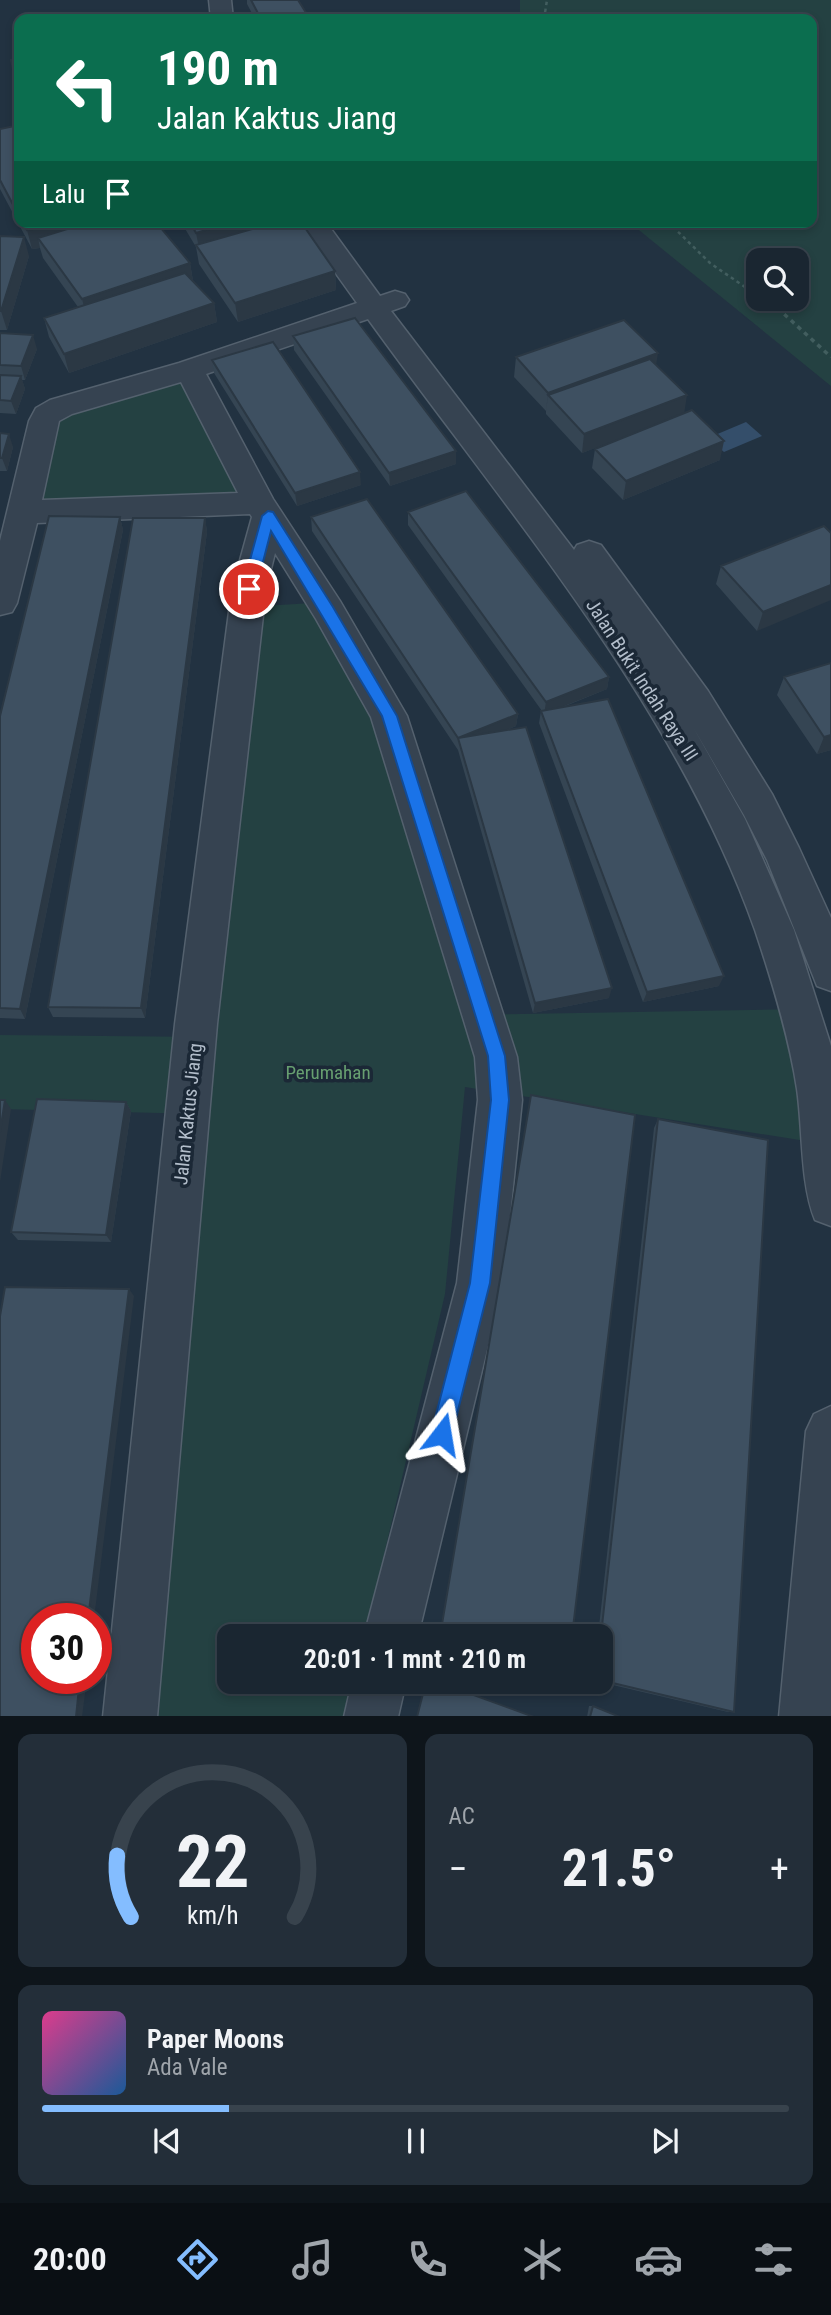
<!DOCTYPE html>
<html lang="id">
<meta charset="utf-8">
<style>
body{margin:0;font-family:"Roboto Condensed",sans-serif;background:#232e39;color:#f1f3f6;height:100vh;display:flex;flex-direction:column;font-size:26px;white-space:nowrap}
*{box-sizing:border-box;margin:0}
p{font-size:23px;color:#9fa5ab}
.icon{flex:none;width:38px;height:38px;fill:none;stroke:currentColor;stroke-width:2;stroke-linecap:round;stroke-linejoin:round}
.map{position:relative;height:1716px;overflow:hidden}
.panel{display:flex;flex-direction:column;gap:18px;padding:18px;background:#0e151b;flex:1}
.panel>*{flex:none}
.guide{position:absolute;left:14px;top:14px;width:803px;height:214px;border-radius:14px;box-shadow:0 4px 10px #0003,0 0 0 2px #38434d;background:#0b6e4f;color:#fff;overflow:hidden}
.fabs{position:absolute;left:746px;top:248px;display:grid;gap:14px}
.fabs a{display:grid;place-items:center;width:63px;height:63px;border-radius:14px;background:#1a2631;box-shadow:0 4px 10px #0003,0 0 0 2px #38434d;font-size:35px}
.speed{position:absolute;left:21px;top:1603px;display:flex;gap:14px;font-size:35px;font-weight:700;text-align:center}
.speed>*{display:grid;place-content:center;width:91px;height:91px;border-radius:50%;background:#1a2631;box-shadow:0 4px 10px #0003,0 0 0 2px #38434d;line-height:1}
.speed .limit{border:10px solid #d22;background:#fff;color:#111}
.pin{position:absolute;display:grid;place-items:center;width:60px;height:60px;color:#fff;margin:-30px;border:4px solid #fff;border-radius:50%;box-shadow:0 2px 7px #0007}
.me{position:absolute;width:77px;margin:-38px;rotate:14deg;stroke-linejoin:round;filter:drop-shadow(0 0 5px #0008)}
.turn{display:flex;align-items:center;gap:24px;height:147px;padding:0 28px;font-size:32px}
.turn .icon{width:91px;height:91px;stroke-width:2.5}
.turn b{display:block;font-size:49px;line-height:60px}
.then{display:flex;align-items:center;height:66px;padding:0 28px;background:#0003;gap:14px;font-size:26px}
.big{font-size:52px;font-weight:700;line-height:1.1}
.panel .widget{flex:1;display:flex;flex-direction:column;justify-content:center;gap:10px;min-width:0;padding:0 24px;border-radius:14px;background:#232e39}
.panel .dial{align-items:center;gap:0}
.dial svg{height:182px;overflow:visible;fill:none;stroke:#38434d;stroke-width:7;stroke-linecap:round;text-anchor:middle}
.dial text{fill:#f1f3f6;stroke:none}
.song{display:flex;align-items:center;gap:21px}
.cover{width:84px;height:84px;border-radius:10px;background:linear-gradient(135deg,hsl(330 70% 55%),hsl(210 70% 35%))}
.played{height:7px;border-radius:4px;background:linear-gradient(90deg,#84bdff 25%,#38434d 25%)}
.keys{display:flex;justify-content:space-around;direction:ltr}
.heat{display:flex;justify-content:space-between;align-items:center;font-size:38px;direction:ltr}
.panel .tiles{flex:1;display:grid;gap:18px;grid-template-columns:1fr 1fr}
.widget:last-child{grid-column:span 2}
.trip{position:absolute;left:217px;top:1624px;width:396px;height:70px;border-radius:14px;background:#1a2631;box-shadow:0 4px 10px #0003,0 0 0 2px #38434d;font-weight:700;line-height:70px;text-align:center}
.tabs{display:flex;height:112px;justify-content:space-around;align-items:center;background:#0a0f14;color:#9fa5ab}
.tabs .icon{width:49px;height:49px}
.tabs .selected{color:#84bdff}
.tabs b{font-size:32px;color:#f1f3f6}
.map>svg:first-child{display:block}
</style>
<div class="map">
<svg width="831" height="1717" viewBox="0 0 831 1717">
<rect width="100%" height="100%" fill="#223241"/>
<path fill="#244142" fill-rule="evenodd" d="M520 0H831V386L629 222H812V19H520ZM758 261H796V299H758Z
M189 364 255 503 29 510 54 407Z
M313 603 365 693 463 1015 810 1009 831 1145 465 1087 445 1294 365 1636H229V1682H354L346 1716H147L200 1114 0 1109V1035L207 1037 246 607Z"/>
<path fill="#344e6a" d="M746 422 762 436 724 452 708 438Z"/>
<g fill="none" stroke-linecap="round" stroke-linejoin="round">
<defs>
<path id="street" d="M209 0H231L233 19H211Z
M299 222H326L380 296 395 291 405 294 409 300 405 306 391 311 574 550 577 545 589 541 601 545 708 691 772 794 799 848 831 918V991L817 986 767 860 744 815 693 727 745 819 794 930 831 1046V1226L815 1220C800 1183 803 1130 797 1089 789 1036 772 981 755 930 674 702 507 512 368 319L206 374 273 499 340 601 407 716 517 1057 522 1100 503 1283 418 1636H364L457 1283 478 1100 475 1057 371 717 316 619 275 553 266 589 217 1024 157 1717H103L175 1024 232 589 252 517 250 514 37 523 17 603 12 612 0 615V541L29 421 36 408 50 400 179 363 357 303ZM181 382 238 493 42 500 59 421 72 414Z
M831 1406V1717H779L806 1431 814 1414Z
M352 1682H406L398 1717H344Z"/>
</defs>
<use href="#street" stroke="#54616e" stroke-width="3"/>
<path stroke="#425e5f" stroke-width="2.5" stroke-dasharray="3.5 3.5" stroke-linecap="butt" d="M544 19 547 0
M668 222 710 263 758 296"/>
<path stroke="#425e5f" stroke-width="3.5" stroke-dasharray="4.5 4.5" stroke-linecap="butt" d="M762 299 784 314 831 357"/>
<use href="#street" fill="#364351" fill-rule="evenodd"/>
</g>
<path fill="#354553" d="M247 0H298L310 19H255L247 4Z
M19 125V222H75L76 227 87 223V222H156L190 263 193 281 214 303 217 322 69 373 49 337 44 318 78 307 43 258 40 248 32 249 0 189V129Z
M181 222H269V225L335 271 336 290 238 322 199 264 196 247Z
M0 236 29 256 7 330H0Z
M0 333 37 349 25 380H22L25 389 16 414 0 413Z
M293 336 456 451V464L390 486 294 350Z
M516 357 656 365 684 414 720 460 623 500 592 468 595 449 644 429 582 453 546 414V411L514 377Z
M212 360 361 485 297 506 214 373Z
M0 433 13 447 7 471H0Z
M408 512 609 677 607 689 563 707 719 986 643 1002 539 723 541 711H542L408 525Z
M120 517 123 530 25 1019 0 1018V716Z
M311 517 518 714 516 726 507 730 609 998 533 1013 458 750 312 531Z
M205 518 207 532 145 1018 53 1017 48 1007Z
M824 526 757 631 716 584 721 566Z
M831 663V750L817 754 777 695 784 677Z
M126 1102 131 1111 111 1242 18 1240 11 1232Z
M658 1119 734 1712H728L600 1682V1636H598L654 1128Z
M524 1682H567L565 1691H563Z
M589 1706H593L620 1717H587Z"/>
<path fill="#2b3844" d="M65 222H75L79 240 38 238 40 248 32 249 27 230Z
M233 222H269V232L199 248 196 233Z
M24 237 29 256 7 330 1 311Z
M190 263 193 282 87 318 82 299Z
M335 271 336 290 238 322 235 303Z
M214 303 217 322 69 373 64 354Z
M33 335 37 349 25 380 21 366Z
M658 353 655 372 548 395 546 412 548 393Z
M21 376 25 389 16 414 11 401Z
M687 395 684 415 582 453 584 434Z
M9 434 13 447 7 471 2 458Z
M724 441 720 460 623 500 626 481Z
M456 451V464L390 486 389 473Z
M360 472 361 485 297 506 295 493Z
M120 517 123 530 25 1019 20 1009Z
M205 518 207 532 145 1018 141 1008Z
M831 585V600L757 631 763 612Z
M609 677 607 689 544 714 546 702Z
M518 714 516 726 461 748 458 738Z
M831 735V750L817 754 824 737Z
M724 976 719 986 643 1002 647 992Z
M612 988 609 998 533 1013 535 1003Z
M5 1100 11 1109 0 1182V1132Z
M126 1102 131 1111 111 1242 106 1235Z
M129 1289 134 1296 94 1619H88Z
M80 1678H87L82 1717H76Z"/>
<path fill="#3e5061" stroke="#2b3844" stroke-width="2" d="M251 0H298L310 19H261Z
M19 58V97L11 60Z
M19 125V216L0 180V129Z
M23 222H65L27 230Z
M90 222H156L190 263 82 299 38 238Z
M190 222H233L196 233Z
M277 222H301L335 271 235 303 196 245Z
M0 236 24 237 1 311H0Z
M185 273 214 303 64 354 44 318Z
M355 318 456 451 389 473 293 336Z
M624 320 658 353 548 393 516 357Z
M0 333 33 335 21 366 0 365Z
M273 342 360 472 295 493 212 360Z
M650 359 687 395 584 434 548 395Z
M0 375 21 376 11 401 0 400Z
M692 410 724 441 626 481 595 449Z
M0 433 9 434 2 458H0Z
M466 491 609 677 546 702 408 512Z
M367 499 518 714 458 738 311 517Z
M49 516 120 517 20 1009 0 1008V716Z
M133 518H205L141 1008 48 1007Z
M824 526 831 533V585L763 612 721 566Z
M831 663V735L824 737 784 677Z
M608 699 724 976 647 992 541 711Z
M526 727 612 988 535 1003 458 738Z
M531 1095 635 1115 572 1636H440Z
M37 1099 126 1102 106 1235 11 1232Z
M0 1100H5L0 1132Z
M658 1119 768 1140 734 1712 600 1680V1644Z
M5 1287 129 1289 88 1619H37V1678H80L76 1717H0V1316Z
M426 1682H438L534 1717H417Z
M528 1682H567L565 1691Z
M593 1706 620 1717H590Z"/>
<path fill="#1a73e8" stroke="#114b97" stroke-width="2" d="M268 511 273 512 333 607 397 716 505 1056 509 1100 490 1283 452 1434 449 1442 442 1445 434 1442 431 1434 470 1283 491 1100 488 1056 382 716 271 531 256 589 249 594 242 589 262 516Z"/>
<g text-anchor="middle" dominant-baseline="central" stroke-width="7" stroke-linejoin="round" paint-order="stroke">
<g font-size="19" fill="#b3becb" stroke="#1b2836">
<text transform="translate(642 680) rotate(57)">Jalan Bukit Indah Raya III</text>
<text transform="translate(188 1114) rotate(-84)">Jalan Kaktus Jiang</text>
</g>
<g font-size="19" fill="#679f70" stroke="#1b2836">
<text x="328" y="1072">Perumahan</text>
</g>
</g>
</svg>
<div class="fabs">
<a><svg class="icon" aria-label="search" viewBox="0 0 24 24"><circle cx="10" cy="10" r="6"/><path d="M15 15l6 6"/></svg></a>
</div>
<div class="speed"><div class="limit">30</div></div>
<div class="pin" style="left:249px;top:589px;background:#d93025"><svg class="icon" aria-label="arrive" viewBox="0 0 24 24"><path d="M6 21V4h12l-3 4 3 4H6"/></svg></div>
<svg class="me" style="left:442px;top:1434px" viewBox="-20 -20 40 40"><path d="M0-17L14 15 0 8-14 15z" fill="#1a73e8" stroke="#fff" stroke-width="4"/></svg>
<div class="trip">20:01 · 1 mnt · 210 m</div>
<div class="guide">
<div class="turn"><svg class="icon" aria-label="left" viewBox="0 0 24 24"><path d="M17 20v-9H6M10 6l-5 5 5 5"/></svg><div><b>190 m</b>Jalan Kaktus Jiang</div></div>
<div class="then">Lalu<svg class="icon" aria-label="arrive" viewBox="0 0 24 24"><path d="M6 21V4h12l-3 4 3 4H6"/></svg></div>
</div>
</div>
<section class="panel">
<div class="tiles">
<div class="widget dial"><svg viewBox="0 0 100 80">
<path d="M14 69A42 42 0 1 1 86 69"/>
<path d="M14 69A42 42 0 0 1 8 42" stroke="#84bdff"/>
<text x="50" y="56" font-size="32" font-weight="700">22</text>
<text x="50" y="72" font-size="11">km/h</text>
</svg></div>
<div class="widget"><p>AC</p>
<div class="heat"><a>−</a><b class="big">21.5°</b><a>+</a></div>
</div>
<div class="widget">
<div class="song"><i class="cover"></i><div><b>Paper Moons</b><p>Ada Vale</p></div></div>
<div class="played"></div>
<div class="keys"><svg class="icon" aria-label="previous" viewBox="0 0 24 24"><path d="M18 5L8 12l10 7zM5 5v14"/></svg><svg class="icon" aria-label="pause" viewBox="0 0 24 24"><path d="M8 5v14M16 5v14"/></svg><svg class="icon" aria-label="next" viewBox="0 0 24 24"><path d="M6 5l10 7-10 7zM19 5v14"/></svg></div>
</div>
</div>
</section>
<nav class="tabs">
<b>20:00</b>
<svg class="icon selected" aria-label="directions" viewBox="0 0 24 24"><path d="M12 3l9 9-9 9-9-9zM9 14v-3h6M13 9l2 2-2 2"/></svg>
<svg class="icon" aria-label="music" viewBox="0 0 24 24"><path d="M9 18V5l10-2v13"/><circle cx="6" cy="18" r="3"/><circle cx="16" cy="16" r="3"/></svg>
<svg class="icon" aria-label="phone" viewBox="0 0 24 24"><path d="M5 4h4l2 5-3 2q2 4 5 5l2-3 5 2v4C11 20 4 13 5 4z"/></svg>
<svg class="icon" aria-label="climate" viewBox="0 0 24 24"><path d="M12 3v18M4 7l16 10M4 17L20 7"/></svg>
<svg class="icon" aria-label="car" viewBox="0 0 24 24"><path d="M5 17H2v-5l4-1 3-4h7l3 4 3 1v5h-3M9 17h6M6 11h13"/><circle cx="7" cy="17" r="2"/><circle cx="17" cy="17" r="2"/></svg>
<svg class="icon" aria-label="filters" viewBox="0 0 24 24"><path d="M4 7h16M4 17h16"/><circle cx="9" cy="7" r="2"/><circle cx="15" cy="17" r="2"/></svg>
</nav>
